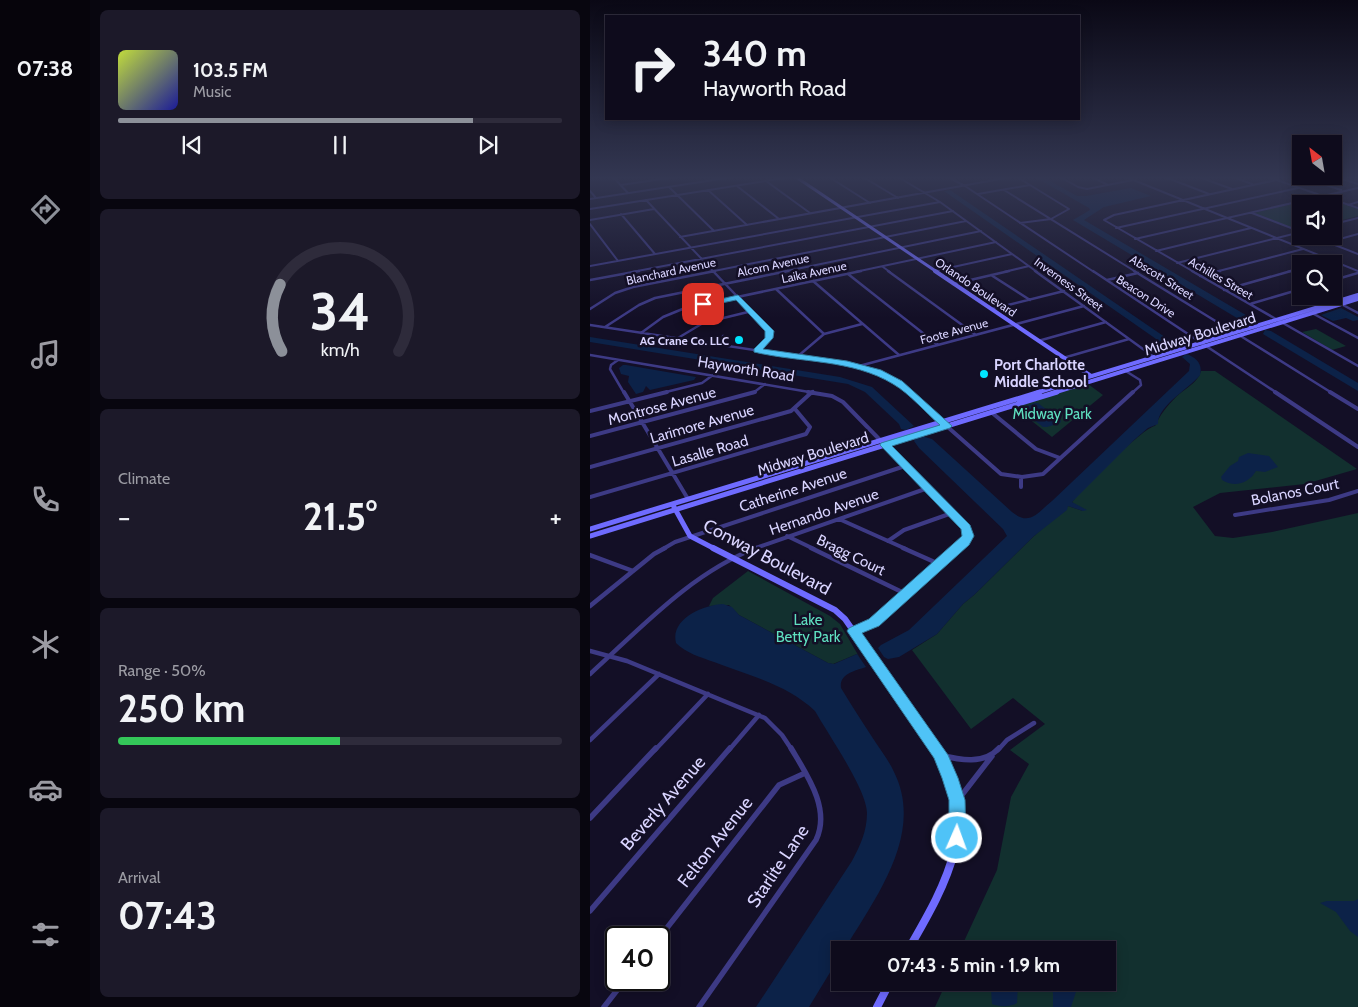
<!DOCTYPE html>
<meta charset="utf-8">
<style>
body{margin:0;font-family:Cabin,sans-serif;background:#1c1929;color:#f1f3f6;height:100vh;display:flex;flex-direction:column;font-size:19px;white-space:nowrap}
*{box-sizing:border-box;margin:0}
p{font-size:16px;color:#9b9ba3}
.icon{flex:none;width:28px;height:28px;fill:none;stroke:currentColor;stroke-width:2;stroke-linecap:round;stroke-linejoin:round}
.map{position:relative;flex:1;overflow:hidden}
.drawer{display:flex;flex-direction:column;gap:10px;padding:10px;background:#08060f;width:500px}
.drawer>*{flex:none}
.banner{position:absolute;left:15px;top:15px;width:475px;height:105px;border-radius:0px;box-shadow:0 2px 12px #0003,0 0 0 1px #2e2b3b;background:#0e0b1c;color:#f1f3f6;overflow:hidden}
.needle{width:32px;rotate:329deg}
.fabs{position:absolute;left:702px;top:135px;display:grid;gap:10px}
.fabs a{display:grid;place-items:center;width:50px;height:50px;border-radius:0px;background:#0e0b1c;box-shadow:0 2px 12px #0003,0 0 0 1px #2e2b3b;font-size:25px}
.speed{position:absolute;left:15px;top:926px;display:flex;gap:10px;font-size:25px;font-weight:700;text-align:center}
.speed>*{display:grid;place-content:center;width:65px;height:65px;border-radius:50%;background:#0e0b1c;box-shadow:0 2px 12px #0003,0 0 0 1px #2e2b3b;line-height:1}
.speed .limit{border:2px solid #111;border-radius:8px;background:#fff;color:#111}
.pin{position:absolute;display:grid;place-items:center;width:42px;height:42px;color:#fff;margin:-21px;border-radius:10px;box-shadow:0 2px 8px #0006}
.me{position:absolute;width:55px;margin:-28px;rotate:2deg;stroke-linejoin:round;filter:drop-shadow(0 0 4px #0008)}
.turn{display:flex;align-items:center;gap:18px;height:105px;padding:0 15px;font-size:22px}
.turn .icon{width:65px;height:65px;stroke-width:2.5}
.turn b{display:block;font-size:35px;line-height:42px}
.big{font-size:38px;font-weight:800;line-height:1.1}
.drawer .tile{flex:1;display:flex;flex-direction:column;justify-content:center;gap:8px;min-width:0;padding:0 18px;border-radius:8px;background:#1c1929}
.drawer .dial{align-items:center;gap:0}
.dial svg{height:130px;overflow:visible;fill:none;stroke:#2e2b3b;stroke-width:7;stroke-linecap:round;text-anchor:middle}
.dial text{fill:#f1f3f6;stroke:none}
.song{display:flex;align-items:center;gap:15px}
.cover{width:60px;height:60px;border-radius:8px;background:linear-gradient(135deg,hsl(70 70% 55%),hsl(240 70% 35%))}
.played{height:5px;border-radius:2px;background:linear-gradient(90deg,#8c9099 80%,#2e2b3b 80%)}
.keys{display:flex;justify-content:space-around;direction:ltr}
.heat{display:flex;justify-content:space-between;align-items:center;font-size:28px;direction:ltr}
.charge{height:8px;border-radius:4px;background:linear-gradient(90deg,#34c759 50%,#2e2b3b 0)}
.trip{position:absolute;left:241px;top:941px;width:285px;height:50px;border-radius:0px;background:#0e0b1c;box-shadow:0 2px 12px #0003,0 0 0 1px #2e2b3b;font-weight:800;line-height:50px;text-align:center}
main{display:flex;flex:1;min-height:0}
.dock{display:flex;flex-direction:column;width:90px;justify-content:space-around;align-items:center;background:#06040b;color:#9b9ba3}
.dock .icon{width:35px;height:35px}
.dock .selected{color:#8c9099}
.dock b{font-size:22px;color:#f1f3f6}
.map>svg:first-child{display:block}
</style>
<main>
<nav class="dock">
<b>07:38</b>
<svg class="icon selected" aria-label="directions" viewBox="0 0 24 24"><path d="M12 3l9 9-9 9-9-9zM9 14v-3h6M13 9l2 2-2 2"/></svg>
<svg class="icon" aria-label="music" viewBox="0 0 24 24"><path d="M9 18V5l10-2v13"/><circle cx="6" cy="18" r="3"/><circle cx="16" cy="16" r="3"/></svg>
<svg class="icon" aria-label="phone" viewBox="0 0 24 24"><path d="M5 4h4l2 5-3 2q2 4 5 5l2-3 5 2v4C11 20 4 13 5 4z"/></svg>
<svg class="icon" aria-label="climate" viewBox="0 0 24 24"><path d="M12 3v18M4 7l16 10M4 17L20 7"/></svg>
<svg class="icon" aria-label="car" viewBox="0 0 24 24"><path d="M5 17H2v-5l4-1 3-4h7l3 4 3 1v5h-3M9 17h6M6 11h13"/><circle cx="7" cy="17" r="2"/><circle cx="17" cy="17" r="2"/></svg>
<svg class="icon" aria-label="filters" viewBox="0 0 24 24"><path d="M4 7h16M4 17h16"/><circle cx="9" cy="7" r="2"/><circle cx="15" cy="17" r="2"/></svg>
</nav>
<section class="drawer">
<div class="tile">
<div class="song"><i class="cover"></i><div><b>103.5 FM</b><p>Music</p></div></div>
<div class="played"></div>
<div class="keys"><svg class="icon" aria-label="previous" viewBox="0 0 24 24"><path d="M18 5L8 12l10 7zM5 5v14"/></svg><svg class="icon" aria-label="pause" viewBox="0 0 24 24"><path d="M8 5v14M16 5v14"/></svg><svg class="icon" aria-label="next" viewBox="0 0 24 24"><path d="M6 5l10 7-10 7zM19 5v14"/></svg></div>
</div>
<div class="tile dial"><svg viewBox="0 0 100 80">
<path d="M14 69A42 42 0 1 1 86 69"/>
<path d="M14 69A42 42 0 0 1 13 28" stroke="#8c9099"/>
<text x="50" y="56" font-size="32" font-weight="700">34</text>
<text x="50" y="72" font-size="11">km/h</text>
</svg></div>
<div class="tile"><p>Climate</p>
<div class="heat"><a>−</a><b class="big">21.5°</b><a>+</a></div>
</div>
<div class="tile"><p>Range · 50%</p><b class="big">250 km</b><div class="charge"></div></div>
<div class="tile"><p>Arrival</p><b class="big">07:43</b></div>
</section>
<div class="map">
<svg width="768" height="1007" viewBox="0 0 768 1007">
<rect width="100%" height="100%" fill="#130f26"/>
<path fill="#12302f" d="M732 197 768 209V216L744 222V204H711L710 231 664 213Z
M726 329 756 346 742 350 712 332Z
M611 371H625L767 469 715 484 630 493 603 507 625 536 643 538 682 532 768 513V1007H345L356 983 518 982V950H370L407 870 421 797 439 764 420 750 455 724 423 698 381 729 322 650 347 634 373 604 384 595 444 536 478 506 493 511 482 502 487 496C500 483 552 428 565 426 570 415 577 406 586 397 594 389 608 383 611 371Z
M498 384 513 395 462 437 424 407Z
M158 571 240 616 250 624 271 660 267 654 243 664 238 663 149 615 139 605 119 606 123 598Z"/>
<path fill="#0c2248" d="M445 177H453L487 196H496L541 188 561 196 514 207 494 220 666 321 665 324H657L483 220 500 210 499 208Z
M360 190 588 346 587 348H579L354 191Z
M751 308 768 317V320L763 321 756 318 743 321 731 315Z
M675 330 681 331 768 383V391L673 334Z
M0 337 250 377 282 387 324 426 316 430 311 429 309 424 275 392 258 384 0 342Z
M596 354C606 357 613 364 610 375 600 388 567 406 568 424L558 428 544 440 482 502 497 510 493 511 478 506 477 510 444 536 384 595 373 604 347 634 309 657 298 659 294 657 288 648 291 645 319 630 417 536 413 529 329 448 324 441 326 438 331 436 342 439 422 512C440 527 448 512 462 501L599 371 600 364 592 357Z
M33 365H36L106 377 104 380 60 390 56 386 53 392 46 394 38 382 39 376 31 374 29 368Z
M445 403H448L471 421 470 423 457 427H453L430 409Z
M658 453 679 456 688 467 675 472 666 471C659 483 645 488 632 480L631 477 640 466 648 461 649 457Z
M133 604 142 607 149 615 238 663 244 664 267 654 276 667C264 671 249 674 251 688 262 706 274 725 286 743 292 752 299 761 304 772 335 834 285 898 254 950H250V956L219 1007H166L262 861C270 846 277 831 277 813 277 790 238 734 225 711 198 685 158 675 124 662 110 657 96 653 86 643 80 619 113 605 133 604Z
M768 899V937L760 931 746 912 730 903 737 901H764Z
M407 983H428L427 1003C421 1007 409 1007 402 1004L401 990Z
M458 983H489L481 1007H463V993Z"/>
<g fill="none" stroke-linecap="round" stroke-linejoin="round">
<path stroke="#3d3a85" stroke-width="2" d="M23 177 38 193
M239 177 280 203
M273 177 308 198
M308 177 350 202 447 272
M358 177 375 186 504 272
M427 177 479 209 461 219 430 223
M470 177 488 187 497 189 543 180
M502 177 518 185
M536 177 768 271
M575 177 619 194
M609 177 642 189
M643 177 662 184
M678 177 768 208
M712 177 751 190
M746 177 768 184
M176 181 220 213
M31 185 85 177
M147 186 189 219
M79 187 124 231
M118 190 157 225
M414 190 546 272
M0 191 6 198
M388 194 440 185
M0 199 143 177
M56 200 124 272
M758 205 768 202
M0 209 200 177
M662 213 709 231
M31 214 65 254
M0 220 64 209
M0 224 28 261
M744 224 768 218
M526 228 708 188
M722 236 768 254
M90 237 421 177
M545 239 768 188
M739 242 768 234
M566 251 661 228
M587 263 711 232
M728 264 740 260
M0 266 350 202
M293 267 300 272
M345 271 422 254
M42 272 363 211
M119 272 376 221
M192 272 391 231
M265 272 406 242
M414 272 439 266
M604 272 514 220 524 215 686 180
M625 272 713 249
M697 272 711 268"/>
<path stroke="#3d3a85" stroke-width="2.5" d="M123 271 178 329 179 338 167 350
M298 271 386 335
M445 271 564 357
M503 271 687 393
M544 271 645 333
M602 271 768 366
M258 274 348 345
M401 275 440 300
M610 276 630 271
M0 280 49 271
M517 280 548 273
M744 280 768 273
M223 281 309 355
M363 284 419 271
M186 289 234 334
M634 290 701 271
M660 304 711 289
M751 304 768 313
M0 309 25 293 43 287 125 271
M402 309 474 291
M722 313 768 338
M0 325 257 364C281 370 301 377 319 393
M15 327 49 305 65 298 198 271
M51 333 73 317 95 308 271 271
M649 335 742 393
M88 338 113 323 162 311
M448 341 516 322
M127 344 139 337 133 336V339
M0 355 225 393
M207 357 234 334 272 324
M473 358 539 339
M28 360 21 365 20 369 34 393
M269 366 494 306
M534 370 550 380 551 385 542 393
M72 393 112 383 123 375
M163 393 175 384
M221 393 223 391"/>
<path stroke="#3d3a85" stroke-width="4" d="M34 392 98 499
M218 392 242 396 253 402 291 441
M318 392 411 474 432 477 453 474 543 392
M685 392 768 447
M740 392 768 409
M0 411 77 392
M401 412 446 449 470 458
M0 436 165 392
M295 445 376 528 378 536 366 549
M0 467 201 411 222 392
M431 477V487
M0 497 216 434 220 427 205 409
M645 515 739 500 768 491
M249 519 316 549
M197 536 224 549
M298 541 314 530 362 513
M73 549 85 542 315 466
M163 549 338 488"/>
<path stroke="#3d3a85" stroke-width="4.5" d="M221 548 316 594
M313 548 349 564
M0 555 43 571
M0 606 64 554 75 548
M264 631 284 622 368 548
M0 651 37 661 175 718 192 735 202 750
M0 674C51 628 101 573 166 548
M0 740 69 674
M65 750 118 694
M139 750 169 715
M408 750 417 740 444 723"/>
<path stroke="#3d3a85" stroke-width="5.5" d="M350 755C370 760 394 765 409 748
M368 800 402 756
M0 818 66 748
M0 911 140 748
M69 938 189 785 213 774
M14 1007 35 980
M109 1007 226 840C241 809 217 775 201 748"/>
<path stroke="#6f6bff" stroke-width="3" d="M206 177 347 272"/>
<path stroke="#6f6bff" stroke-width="4" d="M345 271 501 376
M446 393 768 295
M463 393 768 299"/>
<path stroke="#6f6bff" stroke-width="5" d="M84 507 100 536 125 549
M0 529 450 392
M0 536 467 392"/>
<path stroke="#6f6bff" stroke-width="6" d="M123 548 245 610 255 619 346 750"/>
<path stroke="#6f6bff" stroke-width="8" d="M318 950C355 886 395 819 345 748
M287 1007 300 982"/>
</g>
<linearGradient id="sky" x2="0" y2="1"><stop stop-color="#0a0815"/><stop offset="0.56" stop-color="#333752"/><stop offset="1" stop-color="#333752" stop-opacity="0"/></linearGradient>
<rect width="768" height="318" fill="url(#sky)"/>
<path fill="#4fc3f7" stroke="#337fa1" d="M148 295 184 331 183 338 173 349 257 361 291 370 312 381 362 426 360 428 302 446 380 525 384 536 379 545 289 626 272 633 358 755 368 778 375 800 376 838 373 844 367 846 361 844 359 838V800L352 778 344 758 257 631 259 628 279 619 372 536 371 529 290 445 291 443 350 425C335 412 320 394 303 384 262 359 210 363 164 352V349L175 338V331L146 300 113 307 109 304Z"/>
<g fill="#00e5ff" stroke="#130f26" stroke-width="2">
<circle cx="149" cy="340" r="5"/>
<circle cx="394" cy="374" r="5"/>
</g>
<g text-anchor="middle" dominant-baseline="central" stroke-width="5" stroke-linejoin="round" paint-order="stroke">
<g font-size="12" fill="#d9d4ff" stroke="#130f26">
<text transform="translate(183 265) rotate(-12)">Alcorn Avenue</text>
<text transform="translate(81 271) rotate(-12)">Blanchard Avenue</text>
<text transform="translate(224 272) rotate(-12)">Laika Avenue</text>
<text transform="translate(572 277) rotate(32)">Abscott Street</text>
<text transform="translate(631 278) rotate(30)">Achilles Street</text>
<text transform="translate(479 284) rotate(36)">Inverness Street</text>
<text transform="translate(386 287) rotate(34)">Orlando Boulevard</text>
<text transform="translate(556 296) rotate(33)">Beacon Drive</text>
<text transform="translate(364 331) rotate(-15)">Foote Avenue</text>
</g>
<g font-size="12" font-weight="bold" fill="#d9d4ff" stroke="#130f26" text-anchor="end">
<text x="139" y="340">AG Crane Co. LLC</text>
</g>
<g font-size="15" fill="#d9d4ff" stroke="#130f26">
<text transform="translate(610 334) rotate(-17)">Midway Boulevard</text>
<text transform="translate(156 369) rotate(9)">Hayworth Road</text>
<text transform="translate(72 406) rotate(-15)">Montrose Avenue</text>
<text transform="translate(112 424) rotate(-16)">Larimore Avenue</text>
<text transform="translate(120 451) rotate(-16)">Lasalle Road</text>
<text transform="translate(223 454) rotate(-17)">Midway Boulevard</text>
<text transform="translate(203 490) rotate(-18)">Catherine Avenue</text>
<text transform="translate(705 492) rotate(-11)">Bolanos Court</text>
<text transform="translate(234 512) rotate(-19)">Hernando Avenue</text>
<text transform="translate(261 555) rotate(26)">Bragg Court</text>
</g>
<g font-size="15" font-weight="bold" fill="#d9d4ff" stroke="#130f26" text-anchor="start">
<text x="404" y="365">Port Charlotte<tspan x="404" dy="17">Middle School</tspan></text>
</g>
<g font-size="15" fill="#5fe0c0" stroke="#130f26">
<text x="462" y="414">Midway Park</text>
<text x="218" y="620">Lake<tspan x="218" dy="17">Betty Park</tspan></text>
</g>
<g font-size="18" fill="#d9d4ff" stroke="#130f26">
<text transform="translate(177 557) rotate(28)">Conway Boulevard</text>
<text transform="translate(73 803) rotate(-49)">Beverly Avenue</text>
<text transform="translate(125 842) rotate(-52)">Felton Avenue</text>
<text transform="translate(188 866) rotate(-56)">Starlite Lane</text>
</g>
</g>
</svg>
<div class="fabs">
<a><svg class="needle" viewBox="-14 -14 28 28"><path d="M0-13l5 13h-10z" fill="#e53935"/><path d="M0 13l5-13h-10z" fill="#9b9ba3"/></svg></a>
<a><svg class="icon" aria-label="sound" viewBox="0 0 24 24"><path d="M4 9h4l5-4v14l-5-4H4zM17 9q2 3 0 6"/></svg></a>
<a><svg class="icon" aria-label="search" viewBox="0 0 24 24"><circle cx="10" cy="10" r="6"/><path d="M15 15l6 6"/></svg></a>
</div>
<div class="speed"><div class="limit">40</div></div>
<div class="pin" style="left:113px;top:304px;background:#d93025"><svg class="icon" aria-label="arrive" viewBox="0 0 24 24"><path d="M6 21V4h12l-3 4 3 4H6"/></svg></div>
<svg class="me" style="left:367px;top:838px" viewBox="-20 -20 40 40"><circle r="17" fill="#4fc3f7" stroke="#fff" stroke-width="3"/><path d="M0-11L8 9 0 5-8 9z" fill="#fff"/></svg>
<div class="trip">07:43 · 5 min · 1.9 km</div>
<div class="banner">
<div class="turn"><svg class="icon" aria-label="right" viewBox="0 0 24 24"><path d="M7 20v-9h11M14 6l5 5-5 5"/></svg><div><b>340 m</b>Hayworth Road</div></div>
</div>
</div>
</main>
